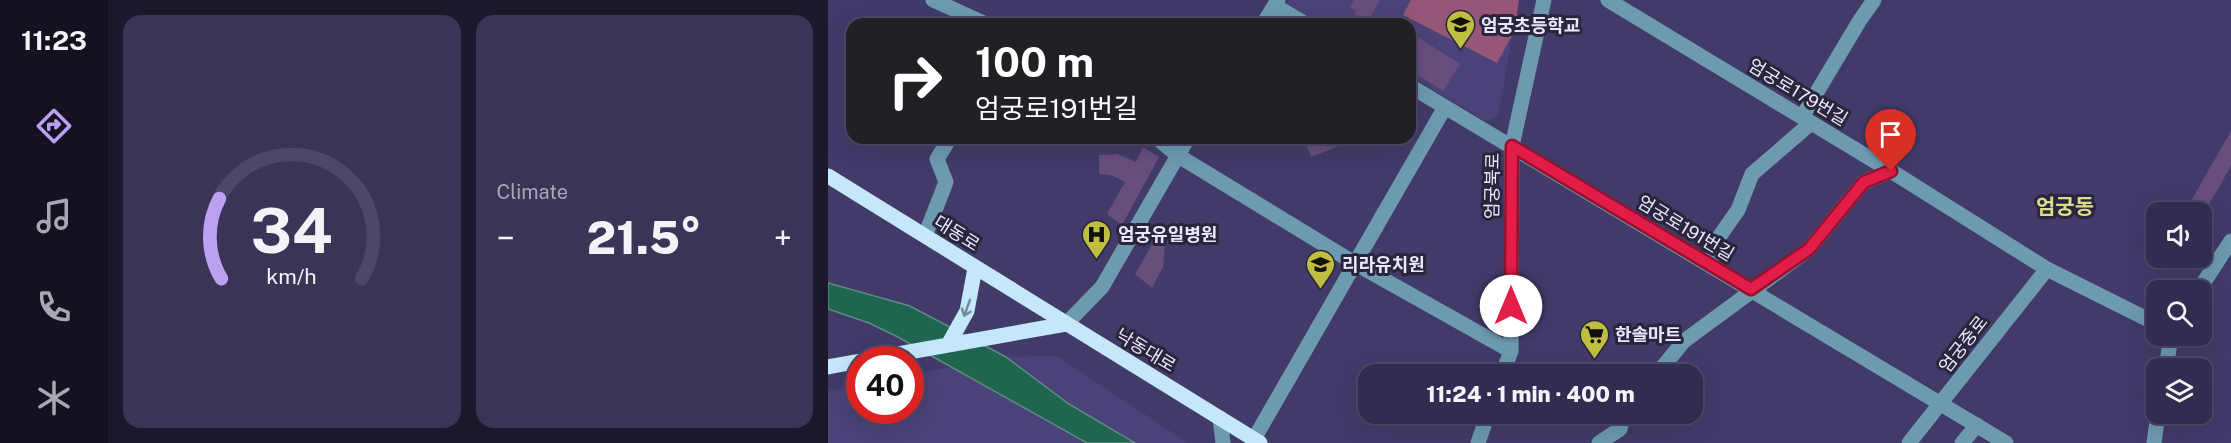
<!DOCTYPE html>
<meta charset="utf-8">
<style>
body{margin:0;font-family:"Public Sans","Noto Sans KR",sans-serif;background:#3a3457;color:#f1f3f6;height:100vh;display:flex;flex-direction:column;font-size:22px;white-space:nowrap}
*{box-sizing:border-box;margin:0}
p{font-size:20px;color:#a8a7b7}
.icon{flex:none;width:33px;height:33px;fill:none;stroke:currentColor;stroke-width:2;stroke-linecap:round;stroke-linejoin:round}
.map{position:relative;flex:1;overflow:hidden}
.details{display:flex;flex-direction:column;gap:15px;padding:15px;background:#1c182c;width:720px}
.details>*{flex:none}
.banner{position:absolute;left:18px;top:18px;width:570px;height:126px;border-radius:18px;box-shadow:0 6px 24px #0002,0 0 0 2px #4d4867;background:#202124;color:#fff;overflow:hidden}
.buttons{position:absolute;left:1318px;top:202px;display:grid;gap:12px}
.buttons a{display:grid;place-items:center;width:66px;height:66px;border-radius:12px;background:#322c50;box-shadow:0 6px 24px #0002,0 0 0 2px #4d4867;font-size:30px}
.speed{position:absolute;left:18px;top:346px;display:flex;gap:12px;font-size:30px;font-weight:700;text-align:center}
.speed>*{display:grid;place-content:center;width:78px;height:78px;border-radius:50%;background:#322c50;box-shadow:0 6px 24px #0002,0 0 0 2px #4d4867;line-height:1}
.speed .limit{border:9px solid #d22;background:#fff;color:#111}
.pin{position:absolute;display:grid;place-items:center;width:51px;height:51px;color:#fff;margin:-62px -26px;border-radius:50% 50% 50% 0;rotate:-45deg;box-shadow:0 0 6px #0007}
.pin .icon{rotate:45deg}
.me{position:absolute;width:66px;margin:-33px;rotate:0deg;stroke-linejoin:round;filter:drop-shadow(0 0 4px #0008)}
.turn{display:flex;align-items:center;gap:21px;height:126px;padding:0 30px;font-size:27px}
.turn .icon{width:78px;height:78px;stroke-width:2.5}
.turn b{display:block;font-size:42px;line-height:51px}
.big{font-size:45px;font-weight:800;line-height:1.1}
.details .tile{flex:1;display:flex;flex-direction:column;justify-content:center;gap:9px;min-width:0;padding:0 21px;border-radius:18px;background:#3a3457}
.details .dial{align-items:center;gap:0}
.dial svg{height:156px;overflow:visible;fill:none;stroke:#4d4867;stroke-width:7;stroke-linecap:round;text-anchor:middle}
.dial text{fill:#f1f3f6;stroke:none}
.heat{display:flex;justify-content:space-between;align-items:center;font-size:33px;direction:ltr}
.details .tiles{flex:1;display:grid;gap:15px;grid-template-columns:repeat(2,1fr)}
.trip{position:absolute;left:530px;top:364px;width:345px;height:60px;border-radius:18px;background:#322c50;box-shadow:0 6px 24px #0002,0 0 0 2px #4d4867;font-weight:800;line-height:60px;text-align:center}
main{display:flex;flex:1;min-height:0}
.tab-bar{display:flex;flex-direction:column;width:108px;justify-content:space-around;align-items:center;background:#141220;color:#a8a7b7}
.tab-bar .icon{width:42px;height:42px}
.tab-bar .selected{color:#bca0f2}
.tab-bar b{font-size:27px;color:#f1f3f6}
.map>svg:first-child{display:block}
</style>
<main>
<nav class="tab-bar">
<b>11:23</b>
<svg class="icon selected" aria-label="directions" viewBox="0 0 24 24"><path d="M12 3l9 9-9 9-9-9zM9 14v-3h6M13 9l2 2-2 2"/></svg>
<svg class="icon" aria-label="music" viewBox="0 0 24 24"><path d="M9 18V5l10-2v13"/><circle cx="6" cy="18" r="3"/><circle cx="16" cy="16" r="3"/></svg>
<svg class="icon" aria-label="phone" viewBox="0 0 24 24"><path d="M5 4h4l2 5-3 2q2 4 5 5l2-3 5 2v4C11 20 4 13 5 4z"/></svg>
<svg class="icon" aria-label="climate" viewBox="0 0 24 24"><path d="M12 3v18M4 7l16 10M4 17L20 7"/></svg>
</nav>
<section class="details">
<div class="tiles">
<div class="tile dial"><svg viewBox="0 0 100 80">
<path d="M14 69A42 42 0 1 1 86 69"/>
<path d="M14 69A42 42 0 0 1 13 28" stroke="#bca0f2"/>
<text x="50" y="56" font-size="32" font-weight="700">34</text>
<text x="50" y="72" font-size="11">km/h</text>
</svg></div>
<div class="tile"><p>Climate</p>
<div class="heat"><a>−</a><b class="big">21.5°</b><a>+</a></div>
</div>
</div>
</section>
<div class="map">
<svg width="1403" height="443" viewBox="0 0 1403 443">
<rect width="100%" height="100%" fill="#423b6a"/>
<path fill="#4a4278" d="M460 0H691L670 116 658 121 582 76V24H493L458 4Z
M229 356 360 443H0V391L31 384 32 411H82L83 374 178 357Z"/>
<path fill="#965677" d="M583 0H691L686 32 669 63 575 15Z"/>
<path fill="#1f654f" stroke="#5c8c84" stroke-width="1.5" d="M0 283 82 306 178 357 241 404 307 443H259L68 336 41 323 0 309Z"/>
<path fill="#684e7d" d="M526 0H552L539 22 526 14 528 11 522 7Z
M582 32 632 64 615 91 582 70Z
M1403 131V166L1376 213H1356Z
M476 138H531L483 157Z
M315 147 331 157 294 225 279 214 297 182 283 175 271 174V155L289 154 308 162Z
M333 229 338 233 335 267 324 288 307 274Z"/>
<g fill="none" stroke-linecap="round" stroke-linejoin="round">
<path stroke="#6d9aaf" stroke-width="15" d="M105 0 158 24
M780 0 1063 171 1219 269 1329 324
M447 6 478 24
M435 24 450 0
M582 86 1178 443
M974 117 1032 20 1046 0
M329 138 349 155 528 264 683 351
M97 236 118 182 109 159 122 138
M882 265 891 237 910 210 924 174 983 123
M1370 291 1403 241
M238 324 274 287 360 138
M1338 369 1343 336
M674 375 683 351 684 146 716 0
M828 375 856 341 981 249 1036 182 1063 171
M392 418 395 443
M426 439 617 107
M650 443 660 414
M771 443 792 429 796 414
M1081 443 1219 269
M1134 443 1149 425
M1326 443 1330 414"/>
<path stroke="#c4e8f9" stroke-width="15" d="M0 176 432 443
M120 345 139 311 147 268
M36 360 238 324
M0 367 32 361"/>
</g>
<defs><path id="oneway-shaft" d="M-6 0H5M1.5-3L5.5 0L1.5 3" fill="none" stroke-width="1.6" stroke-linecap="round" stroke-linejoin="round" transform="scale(1.5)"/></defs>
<use stroke="#76879a" href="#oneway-shaft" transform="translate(139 308) rotate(110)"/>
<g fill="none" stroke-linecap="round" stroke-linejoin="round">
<defs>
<path id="route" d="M683 306 684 146 923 289 981 249 1036 182 1063 171"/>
</defs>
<use href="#route" stroke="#92132f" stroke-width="15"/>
<use href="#route" stroke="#e11d48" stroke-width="10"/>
</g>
<defs>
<symbol id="school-pin" viewBox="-11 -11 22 30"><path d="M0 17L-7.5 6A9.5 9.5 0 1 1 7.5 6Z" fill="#bfbe41" stroke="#29263c"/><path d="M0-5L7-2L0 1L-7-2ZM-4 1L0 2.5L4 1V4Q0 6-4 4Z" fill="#111"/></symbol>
<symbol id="hospital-pin" viewBox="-11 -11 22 30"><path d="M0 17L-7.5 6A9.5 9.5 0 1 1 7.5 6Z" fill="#bfbe41" stroke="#29263c"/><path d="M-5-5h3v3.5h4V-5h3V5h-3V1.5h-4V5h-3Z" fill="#111"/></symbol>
<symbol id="supermarket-pin" viewBox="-11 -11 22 30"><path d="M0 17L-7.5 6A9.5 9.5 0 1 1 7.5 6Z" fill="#bfbe41" stroke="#29263c"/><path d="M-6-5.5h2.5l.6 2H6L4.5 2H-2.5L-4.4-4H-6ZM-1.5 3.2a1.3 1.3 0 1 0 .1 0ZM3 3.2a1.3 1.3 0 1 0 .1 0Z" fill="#111"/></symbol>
</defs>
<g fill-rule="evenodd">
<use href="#school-pin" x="616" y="8" width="33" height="45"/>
<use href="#hospital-pin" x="252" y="218" width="33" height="45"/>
<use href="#school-pin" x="476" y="248" width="33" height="45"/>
<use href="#supermarket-pin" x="750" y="318" width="33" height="45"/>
</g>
<g text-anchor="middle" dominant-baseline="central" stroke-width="6" stroke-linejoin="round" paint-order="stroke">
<g font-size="18" font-weight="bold" fill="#e9e7ff" stroke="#29263c" text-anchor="start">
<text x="653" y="25">엄궁초등학교</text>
<text x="290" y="234">엄궁유일병원</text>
<text x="514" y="264">리라유치원</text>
<text x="787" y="334">한솔마트</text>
</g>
<g font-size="18" fill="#e9e7ff" stroke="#29263c">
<text transform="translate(970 92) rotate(31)">엄궁로179번길</text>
<text transform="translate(664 186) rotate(-89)">엄궁북로</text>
<text transform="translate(858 228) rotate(31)">엄궁로191번길</text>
<text transform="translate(129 233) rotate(32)">대동로</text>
<text transform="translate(1135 344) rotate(-52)">엄궁중로</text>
<text transform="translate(318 350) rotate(31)">낙동대로</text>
</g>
<g font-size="21" font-weight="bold" fill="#dbdb8d" stroke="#29263c">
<text x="1237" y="206">엄궁동</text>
</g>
</g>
</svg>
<div class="buttons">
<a><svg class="icon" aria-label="sound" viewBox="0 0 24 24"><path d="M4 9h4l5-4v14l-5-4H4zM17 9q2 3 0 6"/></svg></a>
<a><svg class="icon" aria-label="search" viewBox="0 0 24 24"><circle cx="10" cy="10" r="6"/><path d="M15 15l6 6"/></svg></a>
<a><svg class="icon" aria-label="layers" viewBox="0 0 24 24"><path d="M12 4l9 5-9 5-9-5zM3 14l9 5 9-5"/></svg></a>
</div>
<div class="speed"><div class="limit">40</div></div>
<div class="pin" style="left:1063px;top:171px;background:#d93025"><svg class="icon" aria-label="arrive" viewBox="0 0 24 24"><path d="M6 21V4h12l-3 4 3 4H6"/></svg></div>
<svg class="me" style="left:683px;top:306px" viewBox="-20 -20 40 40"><circle r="19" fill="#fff"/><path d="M0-13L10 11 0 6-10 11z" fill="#e11d48"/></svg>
<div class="trip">11:24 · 1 min · 400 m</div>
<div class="banner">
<div class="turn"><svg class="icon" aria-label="right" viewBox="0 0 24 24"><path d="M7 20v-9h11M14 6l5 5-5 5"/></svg><div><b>100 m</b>엄궁로191번길</div></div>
</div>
</div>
</main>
